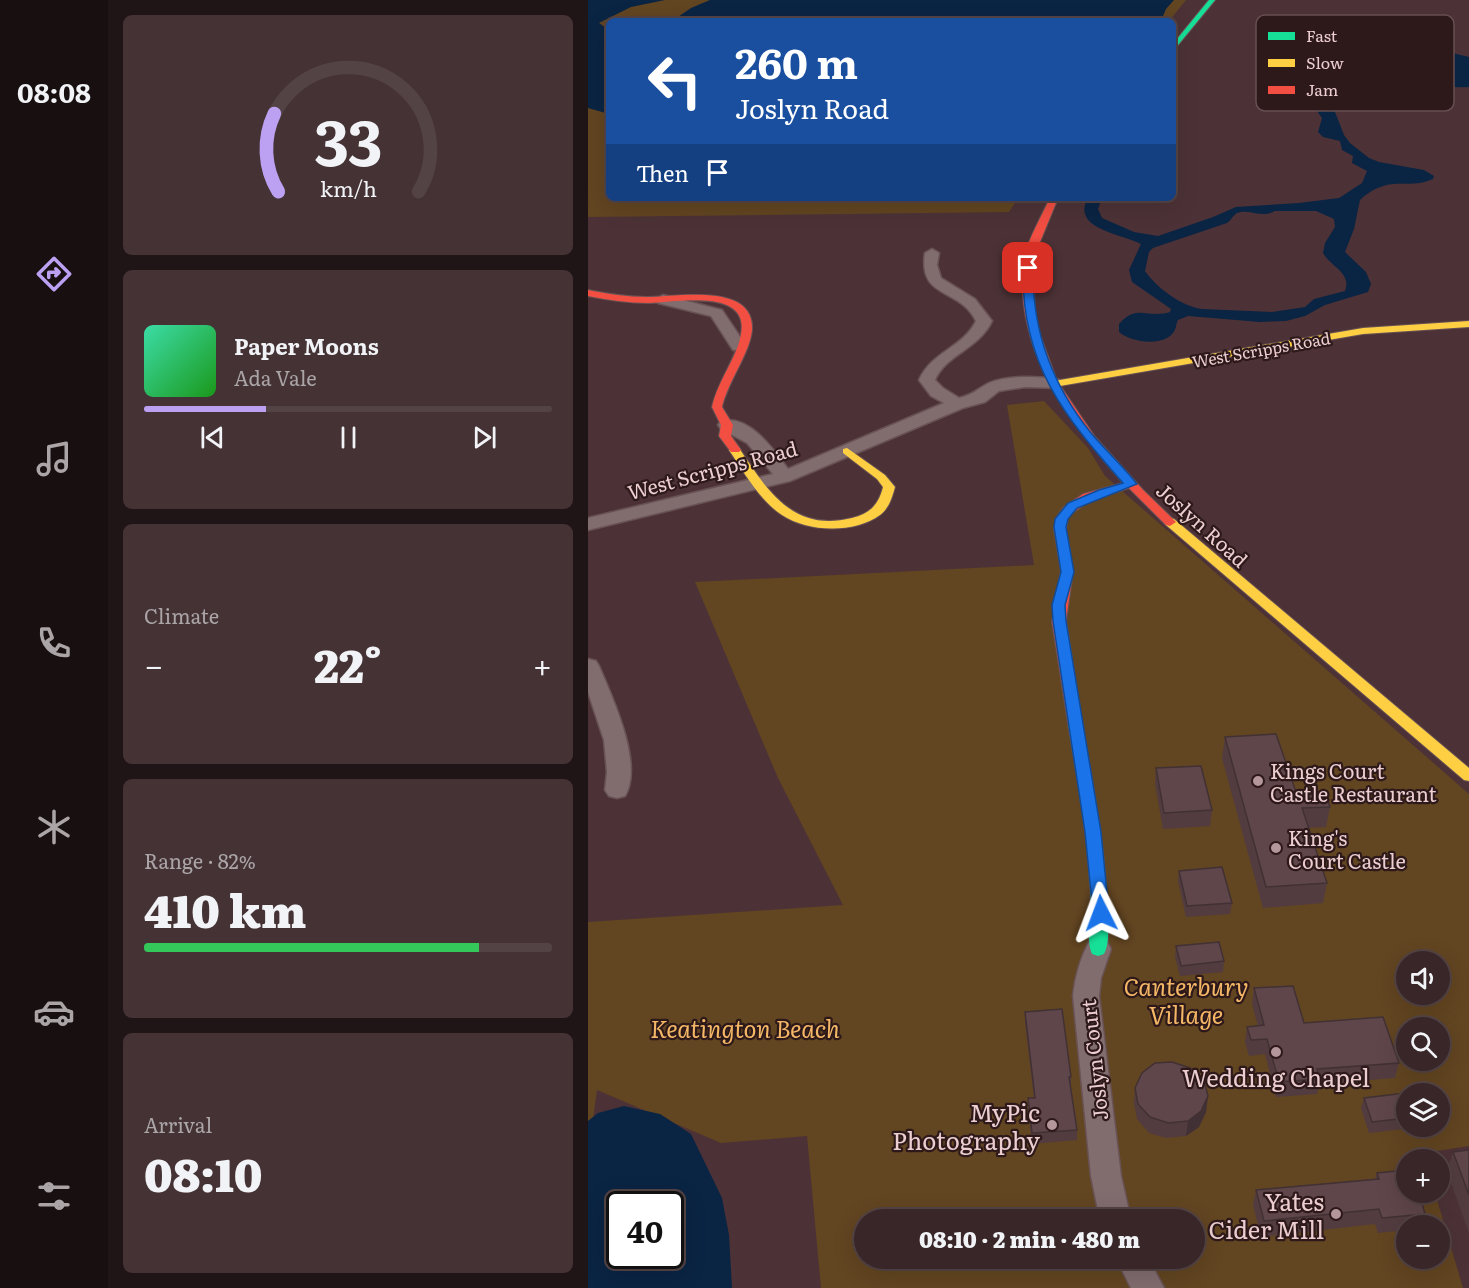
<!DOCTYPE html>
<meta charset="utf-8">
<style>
body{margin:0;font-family:Literata,serif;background:#443234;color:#f1f3f6;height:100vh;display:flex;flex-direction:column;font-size:22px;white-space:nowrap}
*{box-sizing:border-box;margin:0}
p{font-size:20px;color:#aba5a8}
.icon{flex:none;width:33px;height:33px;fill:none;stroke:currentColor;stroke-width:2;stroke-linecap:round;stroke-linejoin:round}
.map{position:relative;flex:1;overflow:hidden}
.panel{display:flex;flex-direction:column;gap:15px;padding:15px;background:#1f1516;width:480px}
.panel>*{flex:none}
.guide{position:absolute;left:18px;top:18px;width:570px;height:183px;border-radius:9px;box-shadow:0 6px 24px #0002,0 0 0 2px #534345;background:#1a4fa0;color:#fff;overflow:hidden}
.buttons{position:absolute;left:808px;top:951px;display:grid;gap:12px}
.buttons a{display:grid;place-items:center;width:54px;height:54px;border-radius:50%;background:#392628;box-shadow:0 6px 24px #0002,0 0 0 2px #534345;font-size:30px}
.speed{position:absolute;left:18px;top:1191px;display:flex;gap:12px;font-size:30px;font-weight:700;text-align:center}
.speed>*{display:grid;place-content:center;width:78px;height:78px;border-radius:50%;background:#392628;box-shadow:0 6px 24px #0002,0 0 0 2px #534345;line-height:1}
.speed .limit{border:3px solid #111;border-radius:9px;background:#fff;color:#111}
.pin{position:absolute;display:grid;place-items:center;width:51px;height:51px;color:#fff;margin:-26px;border-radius:12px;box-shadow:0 3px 9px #0006}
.me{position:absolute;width:66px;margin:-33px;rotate:357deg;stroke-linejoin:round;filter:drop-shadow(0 0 4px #0008)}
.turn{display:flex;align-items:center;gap:21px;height:126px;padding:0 30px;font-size:27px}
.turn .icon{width:78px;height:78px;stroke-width:2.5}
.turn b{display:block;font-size:42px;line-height:51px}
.then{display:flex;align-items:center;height:57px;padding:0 30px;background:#0003;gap:12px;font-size:22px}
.big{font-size:45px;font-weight:800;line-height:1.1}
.panel .widget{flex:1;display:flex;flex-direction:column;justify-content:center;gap:9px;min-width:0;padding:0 21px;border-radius:9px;background:#443234}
.panel .dial{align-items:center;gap:0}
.dial svg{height:156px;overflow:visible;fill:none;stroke:#534345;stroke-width:7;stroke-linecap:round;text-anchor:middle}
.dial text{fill:#f1f3f6;stroke:none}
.song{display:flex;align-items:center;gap:18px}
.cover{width:72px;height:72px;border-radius:9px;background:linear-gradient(135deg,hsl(160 70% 55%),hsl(120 70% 35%))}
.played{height:6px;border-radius:3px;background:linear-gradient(90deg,#bca0f2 30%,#534345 30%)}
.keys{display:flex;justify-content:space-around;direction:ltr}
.heat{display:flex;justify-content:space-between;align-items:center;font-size:33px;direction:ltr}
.charge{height:9px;border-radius:4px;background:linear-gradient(90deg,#34c759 82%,#534345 0)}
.trip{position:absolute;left:266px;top:1209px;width:351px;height:60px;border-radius:30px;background:#392628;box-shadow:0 6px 24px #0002,0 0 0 2px #534345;font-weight:800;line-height:60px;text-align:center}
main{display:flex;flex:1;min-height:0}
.tabs{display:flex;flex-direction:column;width:108px;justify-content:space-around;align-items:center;background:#170f10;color:#aba5a8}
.tabs .icon{width:42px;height:42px}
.tabs .current{color:#bca0f2}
.tabs b{font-size:27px;color:#f1f3f6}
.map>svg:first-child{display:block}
</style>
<main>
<nav class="tabs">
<b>08:08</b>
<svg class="icon current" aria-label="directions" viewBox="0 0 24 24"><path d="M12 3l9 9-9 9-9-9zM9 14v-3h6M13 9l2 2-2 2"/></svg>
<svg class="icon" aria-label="music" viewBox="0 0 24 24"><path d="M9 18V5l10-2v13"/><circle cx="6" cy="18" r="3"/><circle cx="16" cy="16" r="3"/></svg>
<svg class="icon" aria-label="phone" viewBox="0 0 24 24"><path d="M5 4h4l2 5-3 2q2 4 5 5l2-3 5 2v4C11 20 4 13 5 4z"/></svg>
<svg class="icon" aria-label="climate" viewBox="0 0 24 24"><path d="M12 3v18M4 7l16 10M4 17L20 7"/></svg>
<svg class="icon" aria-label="car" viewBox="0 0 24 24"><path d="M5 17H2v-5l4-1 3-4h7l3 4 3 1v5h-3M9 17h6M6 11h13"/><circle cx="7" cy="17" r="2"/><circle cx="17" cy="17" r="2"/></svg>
<svg class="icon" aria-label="filters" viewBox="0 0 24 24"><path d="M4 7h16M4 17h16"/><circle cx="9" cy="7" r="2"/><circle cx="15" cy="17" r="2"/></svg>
</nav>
<section class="panel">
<div class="widget dial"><svg viewBox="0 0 100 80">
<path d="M14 69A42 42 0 1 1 86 69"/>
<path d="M14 69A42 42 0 0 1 12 29" stroke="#bca0f2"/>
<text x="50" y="56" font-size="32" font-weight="700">33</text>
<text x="50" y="72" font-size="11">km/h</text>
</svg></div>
<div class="widget">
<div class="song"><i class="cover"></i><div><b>Paper Moons</b><p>Ada Vale</p></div></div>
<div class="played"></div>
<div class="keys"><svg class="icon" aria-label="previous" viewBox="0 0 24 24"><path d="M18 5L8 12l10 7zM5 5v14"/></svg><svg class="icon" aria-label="pause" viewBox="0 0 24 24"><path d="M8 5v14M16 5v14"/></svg><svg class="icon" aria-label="next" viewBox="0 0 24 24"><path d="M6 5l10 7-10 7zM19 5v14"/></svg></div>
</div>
<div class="widget"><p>Climate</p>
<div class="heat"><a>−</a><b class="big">22°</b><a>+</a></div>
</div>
<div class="widget"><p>Range · 82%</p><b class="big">410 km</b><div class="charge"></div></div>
<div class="widget"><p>Arrival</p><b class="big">08:10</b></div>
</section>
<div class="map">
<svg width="881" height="1288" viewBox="0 0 881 1288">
<rect width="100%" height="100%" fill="#4c3236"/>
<path fill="#624521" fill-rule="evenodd" d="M0 0H598L581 21H21V198H430L421 212 0 217Z
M456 401 500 448 517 476 881 794V1146L836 1153 837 1159 819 1160V1192L847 1193 875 1288H233L219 1136 133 1143 9 1090 0 1155V922L255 905 190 778 107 582 446 565 419 405ZM819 962H852V994H819ZM819 1028H852V1060H819ZM819 1094H852V1126H819ZM276 1220H606V1258H276ZM819 1226H852V1258H819Z"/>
<path fill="#0a2443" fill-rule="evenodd" d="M0 0H77L43 7 11 23 21 30V114L0 108Z
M122 0H586L578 9 573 21H84L103 8Z
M856 51 881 57V87C855 89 827 81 802 75 781 69 745 50 727 73L729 90 747 112 756 135 762 143 781 158 791 162 836 170 846 176 845 179C818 191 802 173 772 200L766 229 757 252 778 272 783 284 780 292 737 305 717 316 698 321 672 322 600 316 590 320C588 324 588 330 585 333 574 347 542 342 531 332V324C548 303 560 319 582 312L583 309 544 282 541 270 553 244C535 234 482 229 500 198H514L510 209 514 218 546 232 570 236 625 217 648 207 711 203 751 198 774 183 779 171 764 163 765 156 754 150 752 141 735 137 730 132 734 118 721 100 718 68C742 52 824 51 856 51ZM687 211H728L746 219 747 227 737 243 735 253C743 267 764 273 757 291L726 299 717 307 684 312 614 309C593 306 569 288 557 271L561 252 565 248 639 223C644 220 644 216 649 213 662 208 672 219 687 211Z
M36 1106 72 1114 103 1134 134 1198 141 1235 144 1288H0V1121L10 1113ZM32 1204H82V1256H32Z"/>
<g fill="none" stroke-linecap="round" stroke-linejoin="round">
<defs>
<path id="street" d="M344 249 351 253 349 265 353 278 387 299 404 321C390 350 358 354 347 380L355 388 371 398C387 394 389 389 401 383 419 375 453 376 472 380L474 384 472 388 437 387 411 391 397 402 375 408 202 481 0 530V518L185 474 159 443 133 429 130 425 133 421C161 414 186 450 200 469L356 403 343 396 331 380C344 351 375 348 388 321 372 287 330 300 337 253Z
M75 295 134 310 159 347 157 350H145L123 316 70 303 67 300Z
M0 659 8 661 11 666C24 697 56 764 37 796L29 798 21 796 17 790 19 772 16 740 0 692Z
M510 939 519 942 523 949 513 978 511 996 533 1176 543 1220H512L503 1176 485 996C487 977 492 959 501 942Z
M528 1258H560L576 1288H543Z"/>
<path id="fast" d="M621 0H627L585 51V44Z
M487 718 494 723C505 786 518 848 519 912 520 925 522 943 516 954L510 956 504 954C498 942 503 921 503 908 502 846 490 784 480 723Z"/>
<path id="slow" d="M881 321V327L775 334 466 387 461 384 466 381 775 328Z
M147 447 151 448C179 490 205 533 264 518 282 514 291 504 295 487L289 479 255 453V449L259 448 297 475 307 487C304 498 301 508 292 515 266 534 219 532 194 515 171 500 156 472 141 450Z
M582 518 586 519 881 768V781L876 780 578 525 576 522 578 519Z"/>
<path id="jam" d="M462 198H470L445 259 447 321 469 381 507 437 555 490 588 522 582 526 578 525 541 488 503 500 484 513 480 518 478 529 485 571 478 621 494 723 487 728 480 723 464 621 473 571 466 529 468 518 476 507 495 494 535 483C479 418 427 352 435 261 437 246 455 213 462 198Z
M0 290C20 294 39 297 59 297 88 297 167 282 164 330 162 353 140 381 134 407L145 425 143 436 153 450 151 452H143L131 436 133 425 124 407C130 380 149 358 153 334 162 287 86 303 60 303 40 303 20 300 0 296Z"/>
</defs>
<use href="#street" stroke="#685254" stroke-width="3"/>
<use href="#fast" stroke="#685254" stroke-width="2"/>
<use href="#slow" stroke="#685254" stroke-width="2"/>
<use href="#jam" stroke="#685254" stroke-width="2"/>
<use href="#street" fill="#816c6e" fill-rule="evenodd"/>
<use href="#fast" fill="#16e098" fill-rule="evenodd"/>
<use href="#slow" fill="#ffcf43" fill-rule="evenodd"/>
<use href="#jam" fill="#f24e42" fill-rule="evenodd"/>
</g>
<path fill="#523c40" d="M637 737 709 795 742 807 738 827 720 828 739 883 735 903 675 908 634 758Z
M568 768 624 810 622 826 575 829 567 784Z
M591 871 644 903 642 914 598 917 590 881Z
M588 946 636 961 635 972 592 976 587 957Z
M666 988 716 1023 811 1063 807 1078 731 1084 729 1094 688 1097 677 1054 661 1056 657 1042 659 1027 670 1026 664 1004Z
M437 1012 483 1077V1087L489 1130V1140L444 1144 440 1109V1098H446L437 1022Z
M547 1088 620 1096 618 1112 611 1127 598 1136 578 1138 561 1133 549 1119 546 1103Z
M819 1094V1126L832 1127 781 1133 773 1108 776 1098Z
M881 1150V1233L859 1172 865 1152Z
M789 1173 837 1214 834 1226H819V1230L790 1233 787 1224 673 1237 665 1205 668 1190 787 1179Z"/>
<path fill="#423134" d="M620 1096 618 1112 611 1127 598 1136 600 1121Z"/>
<path fill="#5f464a" stroke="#423134" stroke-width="1.5" d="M688 734 709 795 738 794 742 807 714 808 739 883 678 887 637 737Z
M613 766 624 810 576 813 568 768Z
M634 867 644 903 599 906 591 871Z
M631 942 636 961 593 966 588 946Z
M705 986 716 1023 795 1017 811 1063 729 1069 732 1079 691 1082 679 1039 663 1040 659 1027 676 1025 666 988Z
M474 1009 483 1077H481L489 1130 444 1133 440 1098H447L437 1012Z
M584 1062 602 1068 616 1081 620 1096 613 1111 600 1121 580 1123 562 1117 550 1104 547 1088 554 1073 567 1063Z
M826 1092 827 1094H819V1118L784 1122 776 1098Z
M881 1150V1195L865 1152Z
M819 1170V1192H831L837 1214 794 1218 791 1209 676 1221 668 1190 791 1179 789 1173Z"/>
<path fill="#1a73e8" stroke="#114b97" stroke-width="1.5" d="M440 265 445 268C444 329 464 385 503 433 518 451 535 466 549 484L489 508 480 519 478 527 486 572 477 605 478 621 513 832 521 913 519 918 513 919 507 918 505 913 497 832 465 621 464 605 473 572 466 527 467 519 480 503 511 490 535 483C475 415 433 363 435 268Z"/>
<g fill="#b4979a" stroke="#2d181a" stroke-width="2">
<circle cx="670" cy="781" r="6"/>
<circle cx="688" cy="848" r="6"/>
<circle cx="688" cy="1052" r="6"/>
<circle cx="464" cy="1125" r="6"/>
<circle cx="748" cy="1214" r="6"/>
</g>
<g text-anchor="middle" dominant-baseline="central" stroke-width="4.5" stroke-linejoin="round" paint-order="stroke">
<g font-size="16" fill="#ecced0" stroke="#2d181a">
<text transform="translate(673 349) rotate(-10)">West Scripps Road</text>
</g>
<g font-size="20" fill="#ecced0" stroke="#2d181a">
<text transform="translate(124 469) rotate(-15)">West Scripps Road</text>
<text transform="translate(615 524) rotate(42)">Joslyn Road</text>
<text transform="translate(505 1060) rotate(-96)">Joslyn Court</text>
</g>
<g font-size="20" fill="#ecced0" stroke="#2d181a" text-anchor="start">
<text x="682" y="770">Kings Court<tspan x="682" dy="23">Castle Restaurant</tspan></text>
<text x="700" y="837">King's<tspan x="700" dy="23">Court Castle</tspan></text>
</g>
<g font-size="24" font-style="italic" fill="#f4b766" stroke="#2d181a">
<text x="598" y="985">Canterbury<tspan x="598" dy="28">Village</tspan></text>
<text x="157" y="1027">Keatington Beach</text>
</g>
<g font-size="24" fill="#ecced0" stroke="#2d181a" text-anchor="end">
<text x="688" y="1076" text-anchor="middle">Wedding Chapel</text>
<text x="452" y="1111">MyPic<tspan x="452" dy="28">Photography</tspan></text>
<text x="736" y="1200">Yates<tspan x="736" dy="28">Cider Mill</tspan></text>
</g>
</g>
<rect x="668" y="15" width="198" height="96" rx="9" fill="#2d181a" stroke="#664f51" stroke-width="1.5"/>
<rect x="680" y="32" width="27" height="8" fill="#16e098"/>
<rect x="680" y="59" width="27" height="8" fill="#ffcf43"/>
<rect x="680" y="86" width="27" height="8" fill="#f24e42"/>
<g font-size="16" fill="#ecced0">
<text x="718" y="42">Fast</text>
<text x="718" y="69">Slow</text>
<text x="718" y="96">Jam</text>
</g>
</svg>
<div class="buttons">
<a><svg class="icon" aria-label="sound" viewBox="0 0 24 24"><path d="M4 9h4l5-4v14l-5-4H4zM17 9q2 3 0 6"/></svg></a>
<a><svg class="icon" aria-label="search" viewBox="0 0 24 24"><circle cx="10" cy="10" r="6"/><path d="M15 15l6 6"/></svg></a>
<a><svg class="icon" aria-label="layers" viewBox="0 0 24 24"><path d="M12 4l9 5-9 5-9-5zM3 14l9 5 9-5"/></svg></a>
<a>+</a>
<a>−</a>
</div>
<div class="speed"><div class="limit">40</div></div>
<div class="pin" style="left:440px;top:268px;background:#d93025"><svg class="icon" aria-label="arrive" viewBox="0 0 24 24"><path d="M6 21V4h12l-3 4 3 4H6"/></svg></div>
<svg class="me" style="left:513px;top:913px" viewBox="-20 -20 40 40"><path d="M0-17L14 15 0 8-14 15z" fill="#1a73e8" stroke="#fff" stroke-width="4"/></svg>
<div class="trip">08:10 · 2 min · 480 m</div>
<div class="guide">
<div class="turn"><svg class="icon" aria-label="left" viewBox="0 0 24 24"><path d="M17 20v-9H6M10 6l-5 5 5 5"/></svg><div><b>260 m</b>Joslyn Road</div></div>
<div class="then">Then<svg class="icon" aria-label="arrive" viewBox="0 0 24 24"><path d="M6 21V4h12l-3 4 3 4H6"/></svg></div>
</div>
</div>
</main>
